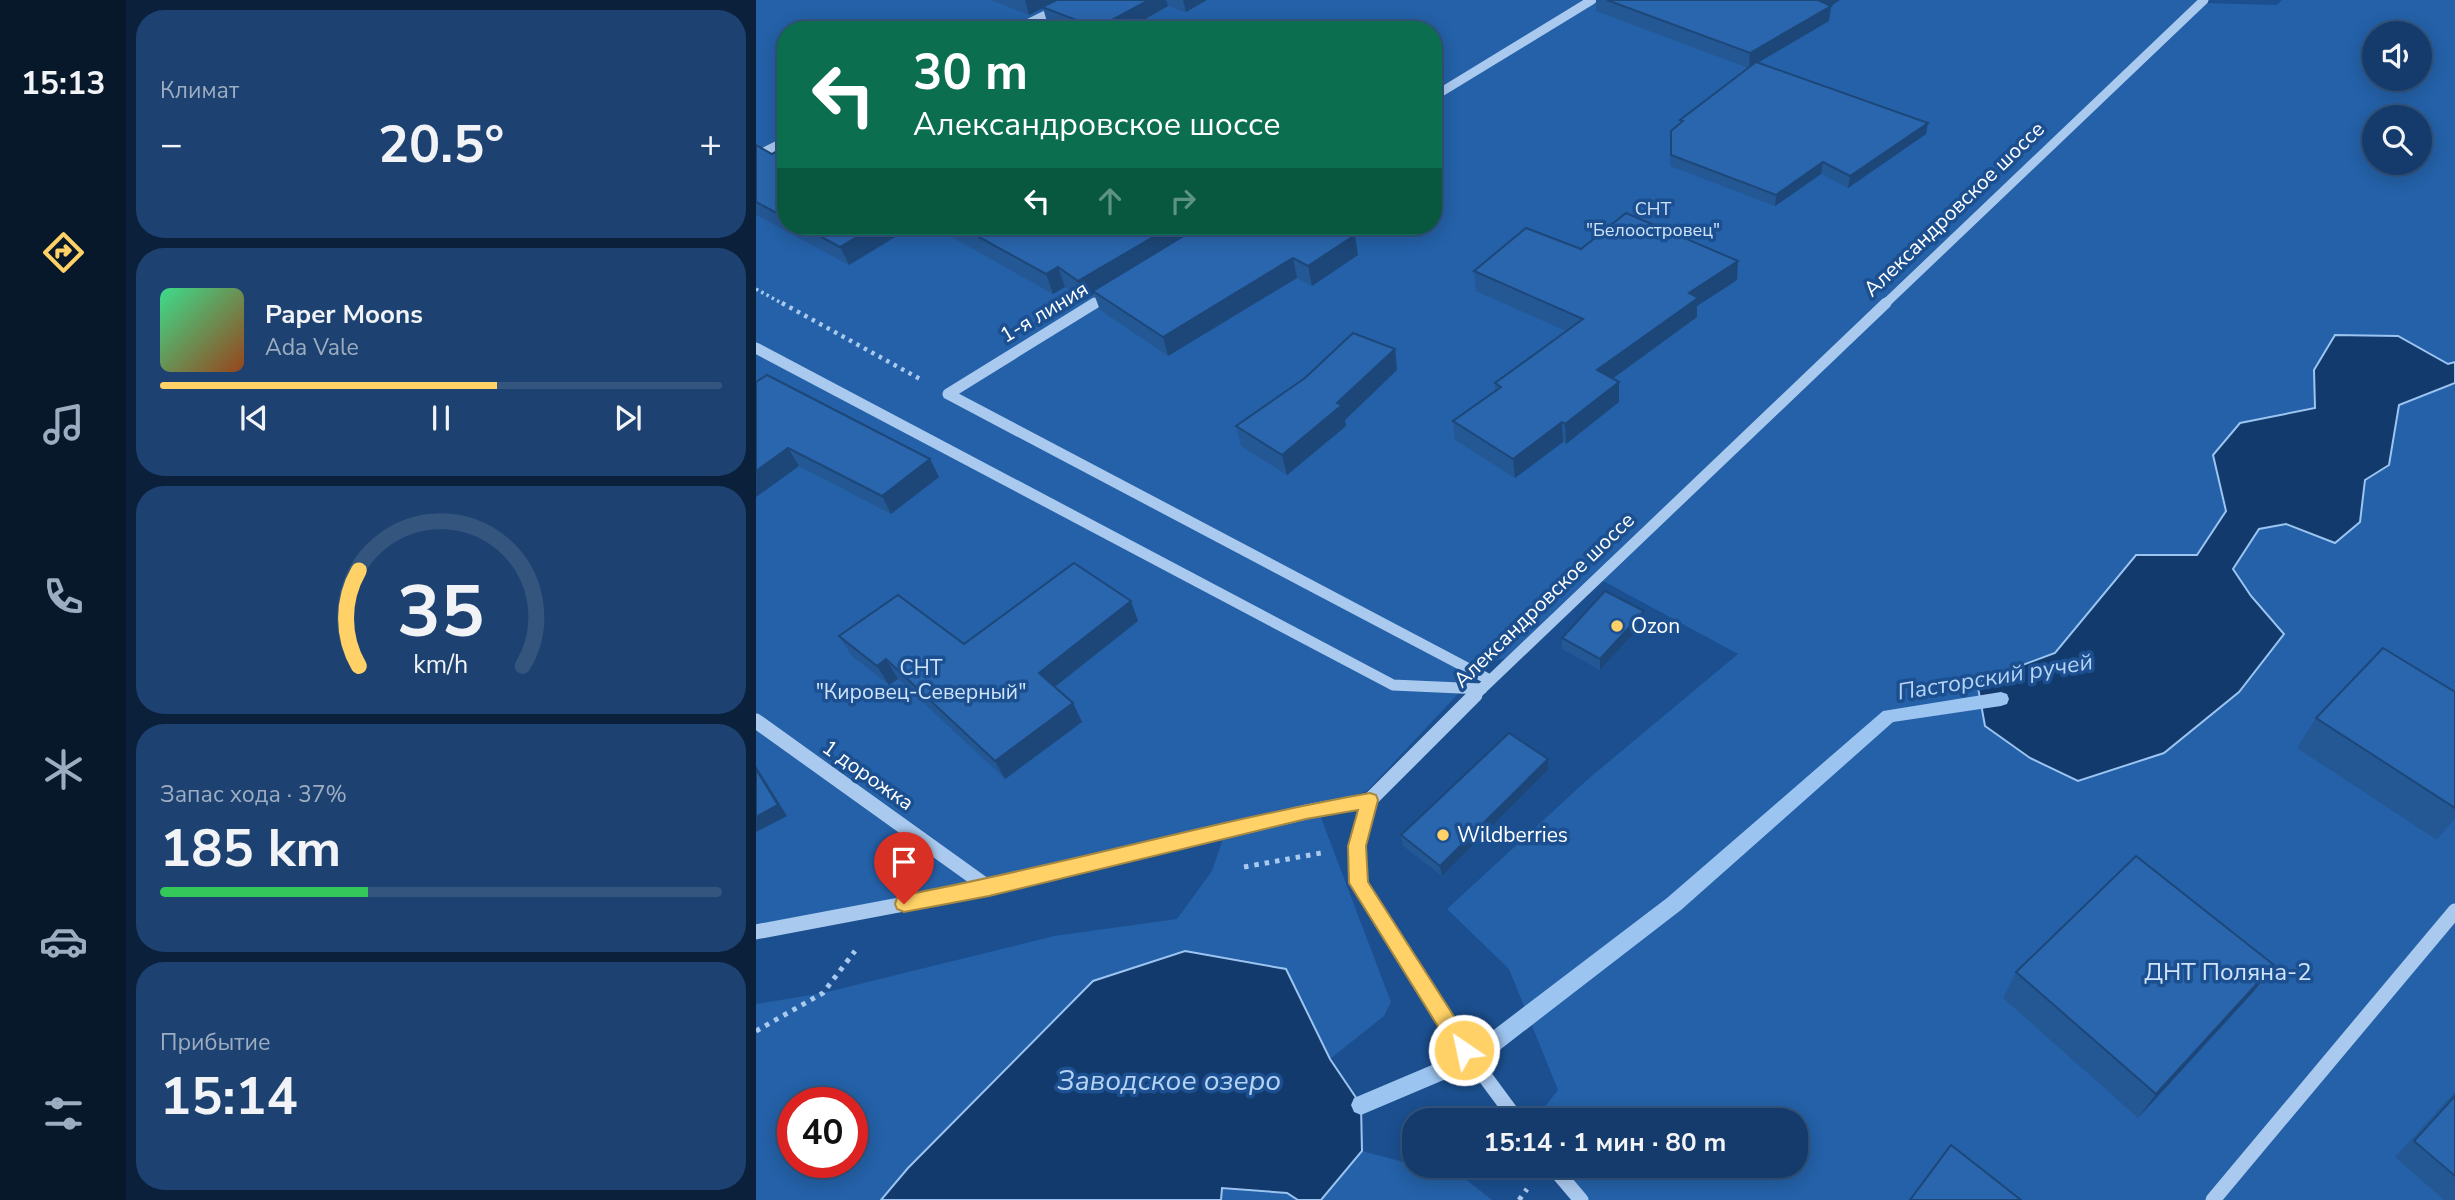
<!DOCTYPE html>
<html lang="ru">
<meta charset="utf-8">
<style>
body{margin:0;font-family:"Nunito Sans",sans-serif;background:#1d4271;color:#f1f3f6;height:100vh;display:flex;flex-direction:column;font-size:26px;white-space:nowrap}
*{box-sizing:border-box;margin:0}
p{font-size:23px;color:#9dadc1}
.icon{flex:none;width:38px;height:38px;fill:none;stroke:currentColor;stroke-width:2;stroke-linecap:round;stroke-linejoin:round}
.map{position:relative;flex:1;overflow:hidden}
.panel{display:flex;flex-direction:column;gap:10px;padding:10px;background:#0b203b;width:630px}
.panel>*{flex:none}
.top-card{position:absolute;left:21px;top:21px;width:665px;height:214px;border-radius:28px;box-shadow:0 4px 18px #0003,0 0 0 2px #33557e;background:#0b6e4f;color:#fff;overflow:hidden}
.buttons{position:absolute;left:1606px;top:21px;display:grid;gap:14px}
.buttons a{display:grid;place-items:center;width:70px;height:70px;border-radius:50%;background:#143b6b;box-shadow:0 4px 18px #0003,0 0 0 2px #33557e;font-size:35px}
.speed{position:absolute;left:21px;top:1087px;display:flex;gap:14px;font-size:35px;font-weight:700;text-align:center}
.speed>*{display:grid;place-content:center;width:91px;height:91px;border-radius:50%;background:#143b6b;box-shadow:0 4px 18px #0003,0 0 0 2px #33557e;line-height:1}
.speed .limit{border:10px solid #d22;background:#fff;color:#111}
.pin{position:absolute;display:grid;place-items:center;width:60px;height:60px;color:#fff;margin:-72px -30px;border-radius:50% 50% 50% 0;rotate:-45deg;box-shadow:0 0 7px #0007}
.pin .icon{rotate:45deg}
.me{position:absolute;width:77px;margin:-38px;rotate:326deg;stroke-linejoin:round;filter:drop-shadow(0 0 5px #0008)}
.turn{display:flex;align-items:center;gap:24px;height:147px;padding:0 21px;font-size:32px}
.turn .icon{width:91px;height:91px;stroke-width:2.5}
.turn b{display:block;font-size:49px;line-height:60px}
.lanes{display:flex;align-items:center;height:66px;padding:0 21px;background:#0003;justify-content:center;gap:35px;direction:ltr}
.lanes .off{opacity:.35}
.big{font-size:52px;font-weight:700;line-height:1.1}
.panel .tile{flex:1;display:flex;flex-direction:column;justify-content:center;gap:10px;min-width:0;padding:0 24px;border-radius:28px;background:#1d4271}
.panel .dial{align-items:center;gap:0}
.dial svg{height:182px;overflow:visible;fill:none;stroke:#33557e;stroke-width:7;stroke-linecap:round;text-anchor:middle}
.dial text{fill:#f1f3f6;stroke:none}
.song{display:flex;align-items:center;gap:21px}
.cover{width:84px;height:84px;border-radius:10px;background:linear-gradient(135deg,hsl(150 70% 55%),hsl(20 70% 35%))}
.played{height:7px;border-radius:4px;background:linear-gradient(90deg,#ffd166 60%,#33557e 60%)}
.keys{display:flex;justify-content:space-around;direction:ltr}
.heat{display:flex;justify-content:space-between;align-items:center;font-size:38px;direction:ltr}
.charge{height:10px;border-radius:5px;background:linear-gradient(90deg,#34c759 37%,#33557e 0)}
.trip{position:absolute;left:646px;top:1108px;width:406px;height:70px;border-radius:28px;background:#143b6b;box-shadow:0 4px 18px #0003,0 0 0 2px #33557e;font-weight:700;line-height:70px;text-align:center}
main{display:flex;flex:1;min-height:0}
.dock{display:flex;flex-direction:column;width:126px;justify-content:space-around;align-items:center;background:#08182b;color:#9dadc1}
.dock .icon{width:49px;height:49px}
.dock .active{color:#ffd166}
.dock b{font-size:32px;color:#f1f3f6}
.map>svg:first-child{display:block}
</style>
<main>
<nav class="dock">
<b>15:13</b>
<svg class="icon active" aria-label="directions" viewBox="0 0 24 24"><path d="M12 3l9 9-9 9-9-9zM9 14v-3h6M13 9l2 2-2 2"/></svg>
<svg class="icon" aria-label="music" viewBox="0 0 24 24"><path d="M9 18V5l10-2v13"/><circle cx="6" cy="18" r="3"/><circle cx="16" cy="16" r="3"/></svg>
<svg class="icon" aria-label="phone" viewBox="0 0 24 24"><path d="M5 4h4l2 5-3 2q2 4 5 5l2-3 5 2v4C11 20 4 13 5 4z"/></svg>
<svg class="icon" aria-label="climate" viewBox="0 0 24 24"><path d="M12 3v18M4 7l16 10M4 17L20 7"/></svg>
<svg class="icon" aria-label="car" viewBox="0 0 24 24"><path d="M5 17H2v-5l4-1 3-4h7l3 4 3 1v5h-3M9 17h6M6 11h13"/><circle cx="7" cy="17" r="2"/><circle cx="17" cy="17" r="2"/></svg>
<svg class="icon" aria-label="filters" viewBox="0 0 24 24"><path d="M4 7h16M4 17h16"/><circle cx="9" cy="7" r="2"/><circle cx="15" cy="17" r="2"/></svg>
</nav>
<section class="panel">
<div class="tile"><p>Климат</p>
<div class="heat"><a>−</a><b class="big">20.5°</b><a>+</a></div>
</div>
<div class="tile">
<div class="song"><i class="cover"></i><div><b>Paper Moons</b><p>Ada Vale</p></div></div>
<div class="played"></div>
<div class="keys"><svg class="icon" aria-label="previous" viewBox="0 0 24 24"><path d="M18 5L8 12l10 7zM5 5v14"/></svg><svg class="icon" aria-label="pause" viewBox="0 0 24 24"><path d="M8 5v14M16 5v14"/></svg><svg class="icon" aria-label="next" viewBox="0 0 24 24"><path d="M6 5l10 7-10 7zM19 5v14"/></svg></div>
</div>
<div class="tile dial"><svg viewBox="0 0 100 80">
<path d="M14 69A42 42 0 1 1 86 69"/>
<path d="M14 69A42 42 0 0 1 14 27" stroke="#ffd166"/>
<text x="50" y="56" font-size="32" font-weight="700">35</text>
<text x="50" y="72" font-size="11">km/h</text>
</svg></div>
<div class="tile"><p>Запас хода · 37%</p><b class="big">185 km</b><div class="charge"></div></div>
<div class="tile"><p>Прибытие</p><b class="big">15:14</b></div>
</section>
<div class="map">
<svg width="1699" height="1200" viewBox="0 0 1699 1200">
<rect width="100%" height="100%" fill="#1b4f8f"/>
<path fill="#2461a8" fill-rule="evenodd" d="M0 0H1449L1446 3 1521 5 1526 0H1699V362L1692 364 1642 336 1559 369V408L1484 423 1457 454 1471 511 1440 556 1380 555 1299 653 1221 682 1495 596 1477 569 1503 529 1530 523 1604 522 1609 480 1633 464 1643 405 1699 383V1200H825L797 1166H1040V1120H778L802 1090 753 969 691 909 831 780 982 654 836 575 829 588 758 657 741 660 714 681 611 791 550 812 0 932ZM30 30H677V226H30ZM1619 33H1664V79H1619ZM1619 117H1664V163H1619Z
M564 815 635 1002 628 1016 574 1059 530 969 152 1168 124 1200H0V1004L67 993 298 936 421 919 456 871 467 839ZM37 1102H96V1162H37Z
M606 1151 708 1178 736 1200H565Z
M466 1188 531 1193 542 1200H465Z"/>
<path fill="#123a6d" stroke="#9cc4f0" stroke-width="2" d="M1579 335 1642 336 1692 364 1699 362V383L1643 405 1633 465 1609 480 1604 522 1579 543 1530 524 1503 529 1477 569 1495 596 1528 634 1483 692 1408 753 1322 781 1274 758 1229 726 1221 682 1299 653 1380 555H1441L1470 511 1457 455 1484 423 1559 408 1558 370Z
M429 951 530 969 574 1059 605 1105 606 1151 565 1200H542L531 1193 466 1188 465 1200H125L152 1168 337 981Z"/>
<g fill="none" stroke-linecap="round" stroke-linejoin="round">
<path fill="#9cc4f0" fill-rule="evenodd" d="M1245 692 1251 694 1253 699 1251 704 1245 706 1137 722 925 910 741 1052 734 1055 727 1052 724 1045 727 1038 911 898 1127 711Z
M683 1062 690 1065 693 1072 690 1079 605 1115 598 1112 595 1105 598 1098Z"/>
<path stroke="#a9c9ee" stroke-width="3.5" stroke-dasharray="2.5 3.5" stroke-linecap="butt" d="M0 289 29 305"/>
<path stroke="#a9c9ee" stroke-width="4.5" stroke-dasharray="3.5 5" stroke-linecap="butt" d="M26 303 164 379"/>
<path stroke="#a9c9ee" stroke-width="5" stroke-dasharray="4.5 6" stroke-linecap="butt" d="M488 867 565 853
M0 1031 67 993 99 951
M763 1200 771 1189"/>
<path stroke="#a9c9ee" stroke-width="9" d="M259 30 320 0
M677 97 836 0
M0 156 30 141
M337 305 353 295
M1128 305 1448 0"/>
<path stroke="#a9c9ee" stroke-width="11" d="M339 303 192 394 734 680
M0 348 637 685 726 689
M717 697 1130 303"/>
<path stroke="#a9c9ee" stroke-width="15" d="M0 721 233 888
M614 800 601 846 603 883 696 1032 761 1120
M0 932 233 888 550 812 614 800 719 695
M796 1166 825 1200
M1457 1200 1699 911"/>
</g>
<path fill="#245895" d="M235 0H451L430 12 412 6 370 30H311L291 22 287 8 273 15Z
M840 0H1084L1075 6 1073 21 1002 62 1170 134 1092 188 1065 174 1019 206 914 166 915 131 924 124V120L992 68 840 11Z
M0 145 16 154 30 156V226H147L149 231 93 265 0 215Z
M176 226H580L599 235 602 255 556 286 541 278 412 356 344 310 338 294 329 300 309 287 297 294Z
M825 249 981 280 941 306V317L856 379 863 402 810 444 807 442 759 478 699 440 697 421 739 391V383L810 331 720 291 718 271Z
M639 349 641 370 589 420 590 426 531 475 485 446 480 426Z
M0 382 174 459 183 477 135 514 43 466 0 497Z
M888 611 887 623 844 670 806 649V638Z
M382 621 299 687 326 722 249 779 142 679 133 685 96 656 83 636 208 644Z
M1699 692V818L1681 840 1541 748 1560 718Z
M792 759V770L686 876 647 846 645 835Z
M1518 965 1498 991 1382 1118 1247 998 1260 972Z
M1699 1092V1200H1688L1639 1157Z"/>
<path fill="#1d4779" d="M269 0H304L286 7 287 8 273 15Z
M393 0H410L412 6 370 30H342L341 28Z
M427 0H451L430 12Z
M1062 0H1084L1072 8 1075 6 1073 21 993 68 994 53Z
M1172 123 1170 134 1092 188 1094 176Z
M1067 162 1065 174 1019 206 1020 195Z
M119 226H147L149 231 93 265 84 247Z
M416 226H454L337 291 338 294 329 300 322 281Z
M599 235 602 255 556 286 552 266Z
M537 258 541 278 412 356 407 337Z
M982 261 981 280 941 306V317L841 390V370L933 293Z
M302 267 309 287 297 294 290 274Z
M639 349 641 370 589 420 590 426 531 475 526 455Z
M863 382V402L810 444 809 424Z
M806 422 807 442 759 478 757 459Z
M32 448 43 466 0 497V471Z
M174 459 183 477 135 514 126 496Z
M375 601 382 621 292 692 283 673Z
M888 611 887 623 844 670V659Z
M130 659 142 679 133 685 121 666Z
M317 703 326 722 249 779 239 761Z
M792 759V770L686 876 684 866Z
M0 766 31 816 0 832Z
M1518 965 1498 991 1382 1118 1400 1094Z"/>
<path fill="#2a66ad" stroke="#1d4779" stroke-width="2" d="M301 0H393L341 28 286 7Z
M851 0H1062L1075 6 994 53Z
M1000 62 1172 123 1094 176 1067 162 1020 195 915 155V131L927 121 924 120Z
M0 145 16 154 21 151 30 156V218L0 202Z
M870 213 982 261 933 293 942 298 841 370 863 382 809 424 806 422 757 459 697 421 745 387 739 383 827 319 718 271 770 228 825 249Z
M45 226H119L84 247Z
M203 226H416L322 281 302 267 290 274Z
M444 226H466L462 229 470 226H580L599 235 552 266 537 258 407 337 337 291Z
M597 333 639 349 581 403 586 405 526 455 480 426 549 378Z
M11 375 174 459 126 496 32 448 0 471V382Z
M318 563 375 601 283 673 317 703 239 761 130 659 121 666 83 636 142 595 208 644Z
M849 591 888 611 844 659 806 638Z
M1627 648 1699 692V808L1560 718Z
M753 733 792 759 684 866 645 835Z
M0 769 22 805 0 817Z
M1380 856 1518 965 1400 1094 1260 972Z
M1699 1096V1176L1658 1141Z
M1195 1145 1265 1200H1154Z"/>
<path fill="#ffd166" stroke="#a68842" stroke-width="2" d="M614 793 620 795 622 800 610 846 612 882 715 1043 718 1050 715 1057 708 1060 701 1057 593 883 592 846 602 810 550 819 233 896 148 912 141 909 139 904 141 898 148 895C304 866 457 821 614 793Z"/>
<g fill="#ffd166" stroke="#1b4f8f" stroke-width="2.5">
<circle cx="861" cy="626" r="7"/>
<circle cx="687" cy="835" r="7"/>
</g>
<g text-anchor="middle" dominant-baseline="central" stroke-width="7" stroke-linejoin="round" paint-order="stroke">
<g font-size="18" fill="#cfe3fa" stroke="#1b4f8f">
<text x="897" y="209">СНТ<tspan x="897" dy="21">"Белоостровец"</tspan></text>
</g>
<g font-size="21" fill="#fff" stroke="#1b4f8f">
<text transform="translate(1198 209) rotate(-44)">Александровское шоссе</text>
<text transform="translate(288 312) rotate(-31)">1-я линия</text>
<text transform="translate(788 600) rotate(-44)">Александровское шоссе</text>
<text transform="translate(112 775) rotate(35)">1 дорожка</text>
</g>
<g font-size="21" fill="#fff" stroke="#1b4f8f" text-anchor="start">
<text x="875" y="626">Ozon</text>
<text x="701" y="835">Wildberries</text>
</g>
<g font-size="21" fill="#cfe3fa" stroke="#1b4f8f">
<text x="165" y="668">СНТ<tspan x="165" dy="24">"Кировец-Северный"</tspan></text>
</g>
<g font-size="23" font-style="italic" fill="#b5d3f5" stroke="#1b4f8f">
<text transform="translate(1239 677) rotate(-9)">Пасторский ручей</text>
</g>
<g font-size="24" fill="#cfe3fa" stroke="#1b4f8f">
<text x="1472" y="972">ДНТ Поляна-2</text>
</g>
<g font-size="28" font-style="italic" fill="#b5d3f5" stroke="#1b4f8f">
<text x="413" y="1081">Заводское озеро</text>
</g>
</g>
</svg>
<div class="buttons">
<a><svg class="icon" aria-label="sound" viewBox="0 0 24 24"><path d="M4 9h4l5-4v14l-5-4H4zM17 9q2 3 0 6"/></svg></a>
<a><svg class="icon" aria-label="search" viewBox="0 0 24 24"><circle cx="10" cy="10" r="6"/><path d="M15 15l6 6"/></svg></a>
</div>
<div class="speed"><div class="limit">40</div></div>
<div class="pin" style="left:148px;top:904px;background:#d93025"><svg class="icon" aria-label="arrive" viewBox="0 0 24 24"><path d="M6 21V4h12l-3 4 3 4H6"/></svg></div>
<svg class="me" style="left:708px;top:1050px" viewBox="-20 -20 40 40"><circle r="17" fill="#ffd166" stroke="#fff" stroke-width="3"/><path d="M0-11L8 9 0 5-8 9z" fill="#fff"/></svg>
<div class="trip">15:14 · 1 мин · 80 m</div>
<div class="top-card">
<div class="turn"><svg class="icon" aria-label="left" viewBox="0 0 24 24"><path d="M17 20v-9H6M10 6l-5 5 5 5"/></svg><div><b>30 m</b>Александровское шоссе</div></div>
<div class="lanes"><svg class="icon" aria-label="left" viewBox="0 0 24 24"><path d="M17 20v-9H6M10 6l-5 5 5 5"/></svg><svg class="icon off" aria-label="ahead" viewBox="0 0 24 24"><path d="M12 20V5M6 11l6-6 6 6"/></svg><svg class="icon off" aria-label="right" viewBox="0 0 24 24"><path d="M7 20v-9h11M14 6l5 5-5 5"/></svg></div>
</div>
</div>
</main>
